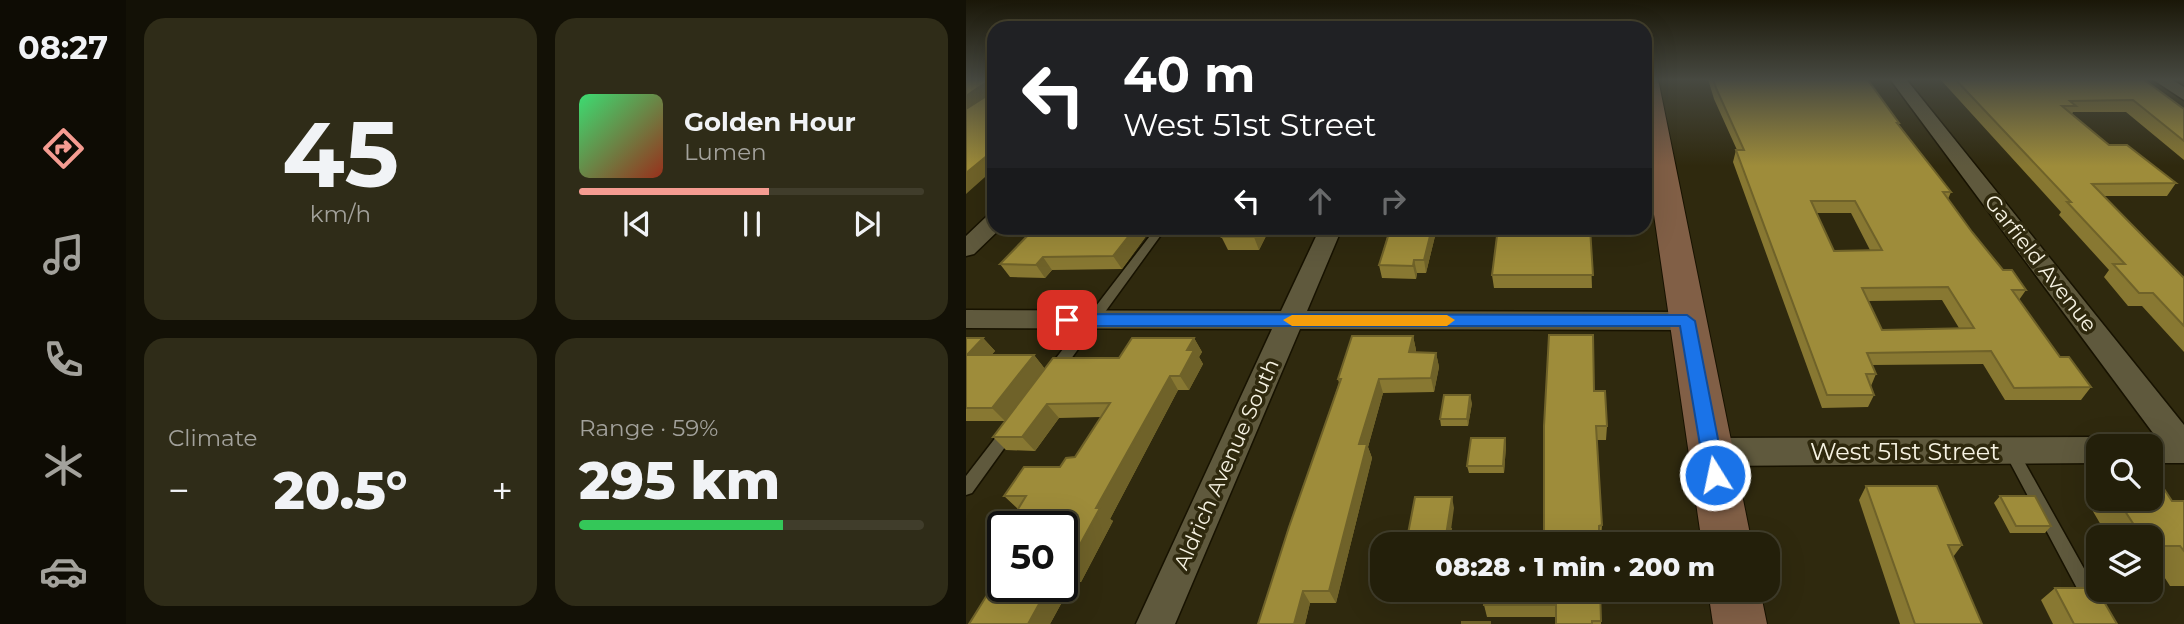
<!DOCTYPE html>
<meta charset="utf-8">
<style>
body{margin:0;font-family:Montserrat,sans-serif;background:#2f2c18;color:#f1f3f6;height:100vh;display:flex;flex-direction:column;font-size:26px;white-space:nowrap}
*{box-sizing:border-box;margin:0}
p{font-size:23px;color:#a3a29c}
.icon{flex:none;width:38px;height:38px;fill:none;stroke:currentColor;stroke-width:2;stroke-linecap:round;stroke-linejoin:round}
.map{position:relative;flex:1;overflow:hidden}
.details{display:flex;flex-direction:column;gap:18px;padding:18px;background:#131106;width:840px}
.details>*{flex:none}
.top-card{position:absolute;left:21px;top:21px;width:665px;height:214px;border-radius:21px;box-shadow:0 7px 28px #0002,0 0 0 2px #403d2b;background:#202124;color:#fff;overflow:hidden}
.buttons{position:absolute;left:1120px;top:434px;display:grid;gap:14px}
.buttons a{display:grid;place-items:center;width:77px;height:77px;border-radius:14px;background:#231f0a;box-shadow:0 7px 28px #0002,0 0 0 2px #403d2b;font-size:35px}
.speed{position:absolute;left:21px;top:511px;display:flex;gap:14px;font-size:35px;font-weight:700;text-align:center}
.speed>*{display:grid;place-content:center;width:91px;height:91px;border-radius:50%;background:#231f0a;box-shadow:0 7px 28px #0002,0 0 0 2px #403d2b;line-height:1}
.speed .limit{border:4px solid #111;border-radius:10px;background:#fff;color:#111}
.pin{position:absolute;display:grid;place-items:center;width:60px;height:60px;color:#fff;margin:-30px;border-radius:14px;box-shadow:0 4px 10px #0006}
.me{position:absolute;width:77px;margin:-38px;rotate:350deg;stroke-linejoin:round;filter:drop-shadow(0 0 5px #0008)}
.turn{display:flex;align-items:center;gap:24px;height:147px;padding:0 21px;font-size:32px}
.turn .icon{width:91px;height:91px;stroke-width:2.5}
.turn b{display:block;font-size:49px;line-height:60px}
.lanes{display:flex;align-items:center;height:66px;padding:0 21px;background:#0003;justify-content:center;gap:35px;direction:ltr}
.lanes .off{opacity:.35}
.big{font-size:52px;font-weight:800;line-height:1.1}
.details .card{flex:1;display:flex;flex-direction:column;justify-content:center;gap:10px;min-width:0;padding:0 24px;border-radius:21px;background:#2f2c18}
.details .dial{align-items:center;gap:0}
.dial b{font-size:91px;line-height:1}
.song{display:flex;align-items:center;gap:21px}
.cover{width:84px;height:84px;border-radius:10px;background:linear-gradient(135deg,hsl(140 70% 55%),hsl(10 70% 35%))}
.played{height:7px;border-radius:4px;background:linear-gradient(90deg,#f59c91 55%,#403d2b 55%)}
.keys{display:flex;justify-content:space-around;direction:ltr}
.heat{display:flex;justify-content:space-between;align-items:center;font-size:38px;direction:ltr}
.charge{height:10px;border-radius:5px;background:linear-gradient(90deg,#34c759 59%,#403d2b 0)}
.details .tiles{flex:1;display:grid;gap:18px;grid-template-columns:repeat(2,1fr)}
.trip{position:absolute;left:404px;top:532px;width:410px;height:70px;border-radius:21px;background:#231f0a;box-shadow:0 7px 28px #0002,0 0 0 2px #403d2b;font-weight:800;line-height:70px;text-align:center}
main{display:flex;flex:1;min-height:0}
.tabs{display:flex;flex-direction:column;width:126px;justify-content:space-around;align-items:center;background:#0e0c04;color:#a3a29c}
.tabs .icon{width:49px;height:49px}
.tabs .on{color:#f59c91}
.tabs b{font-size:32px;color:#f1f3f6}
.map>svg:first-child{display:block}
</style>
<main>
<nav class="tabs">
<b>08:27</b>
<svg class="icon on" aria-label="directions" viewBox="0 0 24 24"><path d="M12 3l9 9-9 9-9-9zM9 14v-3h6M13 9l2 2-2 2"/></svg>
<svg class="icon" aria-label="music" viewBox="0 0 24 24"><path d="M9 18V5l10-2v13"/><circle cx="6" cy="18" r="3"/><circle cx="16" cy="16" r="3"/></svg>
<svg class="icon" aria-label="phone" viewBox="0 0 24 24"><path d="M5 4h4l2 5-3 2q2 4 5 5l2-3 5 2v4C11 20 4 13 5 4z"/></svg>
<svg class="icon" aria-label="climate" viewBox="0 0 24 24"><path d="M12 3v18M4 7l16 10M4 17L20 7"/></svg>
<svg class="icon" aria-label="car" viewBox="0 0 24 24"><path d="M5 17H2v-5l4-1 3-4h7l3 4 3 1v5h-3M9 17h6M6 11h13"/><circle cx="7" cy="17" r="2"/><circle cx="17" cy="17" r="2"/></svg>
</nav>
<section class="details">
<div class="tiles">
<div class="card dial"><b>45</b><p>km/h</p></div>
<div class="card">
<div class="song"><i class="cover"></i><div><b>Golden Hour</b><p>Lumen</p></div></div>
<div class="played"></div>
<div class="keys"><svg class="icon" aria-label="previous" viewBox="0 0 24 24"><path d="M18 5L8 12l10 7zM5 5v14"/></svg><svg class="icon" aria-label="pause" viewBox="0 0 24 24"><path d="M8 5v14M16 5v14"/></svg><svg class="icon" aria-label="next" viewBox="0 0 24 24"><path d="M6 5l10 7-10 7zM19 5v14"/></svg></div>
</div>
<div class="card"><p>Climate</p>
<div class="heat"><a>−</a><b class="big">20.5°</b><a>+</a></div>
</div>
<div class="card"><p>Range · 59%</p><b class="big">295 km</b><div class="charge"></div></div>
</div>
</section>
<div class="map">
<svg width="1218" height="624" viewBox="0 0 1218 624">
<rect width="100%" height="100%" fill="#2f290e"/>
<g fill="none" stroke-linecap="round" stroke-linejoin="round">
<defs>
<path id="service" d="M190 228H200L94 374H84L82 370 84 366Z
M42 426 47 428 49 432 47 436 6 493 0 495V476L37 428Z
M1045 445 1050 447 1149 624H1130L1038 451 1040 447Z"/>
<path id="minor" d="M924 79H940L1218 425V463H1185V446H1171L1174 440 1190 437Z
M1186 79H1205L1218 87V100Z
M28 215V228H35L8 254 0 256V236L20 217Z
M354 228H376L341 311 721 312 730 314 734 321 730 328 721 330 334 329 209 624H170L306 329 0 328V310L315 311Z
M1132 437 1143 440 1146 446H1132V463L745 466 734 462 729 452 734 442 745 438Z"/>
<path id="secondary" d="M679 79H692L786 544H736L679 153Z
M742 590H794L801 624H747Z"/>
</defs>
<use href="#service" stroke="#171200" stroke-width="3"/>
<use href="#minor" stroke="#171200" stroke-width="3"/>
<use href="#secondary" stroke="#171200" stroke-width="2"/>
<use href="#service" fill="#5f593d" fill-rule="evenodd"/>
<use href="#minor" fill="#5f593d" fill-rule="evenodd"/>
<use href="#secondary" fill="#815f46" fill-rule="evenodd"/>
</g>
<path fill="#887832" fill-rule="evenodd" d="M742 79H901L933 123V125L985 192 982 199 1006 232 1037 270 1060 290 1053 300 1094 357 1125 387 1115 400H1039L1017 364 906 365 910 374 905 386 908 395 902 407 856 408 767 162 770 150H771L748 99ZM850 213H885L904 250 868 251ZM976 300 993 328 916 330 902 301Z
M974 79H1177L1218 109V160L1160 112H1107L1106 114 1143 145 1210 183 1201 196H1138L1218 278V352L1176 306H1162L1138 277 1143 270 1093 215 1095 212Z
M69 228H186L156 269 86 270 79 278 44 277 34 264Z
M304 228 293 250H262L252 230Z
M423 228H624L626 288H528L526 275 531 232H470L460 273H451L450 279 416 278 413 265 422 234V230Z
M447 336 450 350V352L470 353 473 367 468 392 417 393 402 447 406 458 370 603H344L339 624H292L373 383 372 379Z
M0 338H17L29 351 25 355H68L79 369 87 358H153L166 338H228L236 352 233 357 237 364 223 390H212L144 519 147 521 115 582H107L84 624H3L35 573 33 571 37 565V586H96V527H41L52 509 38 496 58 467H94L100 458 109 457 135 417 93 418 69 451 40 450 27 437 39 421H0Z
M628 391 641 426 640 440H631L636 525 635 539H633Z
M506 403 502 426H475L474 419Z
M539 438 540 446 538 473H503L501 466Z
M900 486 996 545 987 557 1016 624H934L893 500Z
M1034 496 1085 526 1079 533H1044L1028 503Z
M1135 499H1185L1218 501V586H1204L1190 564H1185V537H1142L1125 508Z
M1089 588 1151 624H1087L1075 600Z
M634 590 635 624H590V617H521L518 605Z"/>
<path fill="#6f6229" d="M18 84 25 95 0 113V96Z
M28 150V169L0 194V173Z
M169 228H186L156 269 147 256Z
M293 228H304L293 250 288 237Z
M466 228H469L470 232 460 273 458 260Z
M77 257 86 270 79 278 70 265Z
M448 260 451 273 450 279 447 266Z
M447 336 450 350 447 366 443 352Z
M17 338 29 351 14 369 1 355Z
M228 338 236 352 233 357 237 364 223 390 214 376 221 350Z
M470 353 473 367 468 392 465 378Z
M68 355 79 369 39 421 26 408Z
M204 376 212 390 144 519 147 521 115 582 100 570 130 508Z
M413 379 417 393 402 447 406 458 370 603 363 591 393 444Z
M504 395 506 403 502 426 501 419Z
M81 404 93 418 69 451 56 437Z
M539 438 540 446 538 473 537 466Z
M486 497 488 508 485 530 488 540 487 544H483L481 529Z
M96 573 107 582 84 624H62L83 586H96Z
M337 591 344 603 339 624H328Z"/>
<path fill="#9e8c3a" stroke="#6f6229" stroke-width="2" fill-rule="evenodd" d="M0 79H28V150L0 173V109L22 95 23 87 18 84 0 96Z
M747 79H901L933 123H931L985 192H977L1006 232 1037 270H1046L1060 290H1046L1094 357H1103L1125 387 1048 388 1025 351 901 353 910 374H900L908 395H861L770 150H778L750 88ZM845 201H889L916 250 868 251ZM982 287 1008 328 916 330 896 288Z
M989 79H1177L1218 109V141L1167 100 1104 101 1110 106H1096L1143 145H1161L1210 183 1126 184 1218 278V326L1187 293H1173L1147 264H1159L1101 202H1105Z
M69 228H169L147 256 77 257 70 265 34 264Z
M253 228H293L288 237H256L260 230H252Z
M423 228H466L458 260H448L447 266 413 265 424 230H422Z
M532 228H624L627 275H526Z
M583 335H627L628 391H639L641 426H630L636 525 633 526V544H578V426Z
M386 336H447L443 352 470 353 465 378 413 379 393 444H401L363 591H337L328 624H292L323 527 375 379H372Z
M0 338H17L1 355H68L26 408H0Z
M166 338H228L221 350H228L214 376H204L130 508H134L100 570H96V527H41L60 496H38L58 467H94L100 458 109 457 144 403 81 404 56 437H27L87 358H153Z
M478 395H504L501 419H474Z
M505 438H539L537 466H501Z
M900 486H971L996 545H982L1016 624H949Z
M1185 489H1198L1206 501H1218V551L1214 546H1185V537H1176L1151 499H1185Z
M1034 496H1069L1085 526H1050Z
M449 497H486L481 529H485L483 544H440Z
M37 565V586H83L62 624H3L36 571H33Z
M1089 588H1130L1151 624H1108Z
M520 590H634L635 621H626V624H590V605H518Z
M496 622H524V624H496Z"/>
<linearGradient id="sky" x2="0" y2="1"><stop stop-color="#1a1708"/><stop offset="0.48" stop-color="#474941"/><stop offset="1" stop-color="#474941" stop-opacity="0"/></linearGradient>
<rect width="1218" height="166" fill="url(#sky)"/>
<path fill="#1a73e8" stroke="#114b97" stroke-width="2" d="M101 314 721 315 729 321 759 475 756 481 749 484 742 481 739 475 714 326H101L93 320Z"/>
<path fill="#f59e0b" d="M326 315H481L489 320 481 326H326L317 320Z"/>
<g text-anchor="middle" dominant-baseline="central" stroke-width="7" stroke-linejoin="round" paint-order="stroke">
<g font-size="21" fill="#f6f2e2" stroke="#2f290e">
<text transform="translate(1075 263) rotate(52)">Garfield Avenue</text>
<text transform="translate(260 464) rotate(-66)">Aldrich Avenue South</text>
</g>
<g font-size="24" fill="#f6f2e2" stroke="#2f290e">
<text x="939" y="451">West 51st Street</text>
</g>
</g>
</svg>
<div class="buttons">
<a><svg class="icon" aria-label="search" viewBox="0 0 24 24"><circle cx="10" cy="10" r="6"/><path d="M15 15l6 6"/></svg></a>
<a><svg class="icon" aria-label="layers" viewBox="0 0 24 24"><path d="M12 4l9 5-9 5-9-5zM3 14l9 5 9-5"/></svg></a>
</div>
<div class="speed"><div class="limit">50</div></div>
<div class="pin" style="left:101px;top:320px;background:#d93025"><svg class="icon" aria-label="arrive" viewBox="0 0 24 24"><path d="M6 21V4h12l-3 4 3 4H6"/></svg></div>
<svg class="me" style="left:749px;top:475px" viewBox="-20 -20 40 40"><circle r="17" fill="#1a73e8" stroke="#fff" stroke-width="3"/><path d="M0-11L8 9 0 5-8 9z" fill="#fff"/></svg>
<div class="trip">08:28 · 1 min · 200 m</div>
<div class="top-card">
<div class="turn"><svg class="icon" aria-label="left" viewBox="0 0 24 24"><path d="M17 20v-9H6M10 6l-5 5 5 5"/></svg><div><b>40 m</b>West 51st Street</div></div>
<div class="lanes"><svg class="icon" aria-label="left" viewBox="0 0 24 24"><path d="M17 20v-9H6M10 6l-5 5 5 5"/></svg><svg class="icon off" aria-label="ahead" viewBox="0 0 24 24"><path d="M12 20V5M6 11l6-6 6 6"/></svg><svg class="icon off" aria-label="right" viewBox="0 0 24 24"><path d="M7 20v-9h11M14 6l5 5-5 5"/></svg></div>
</div>
</div>
</main>
